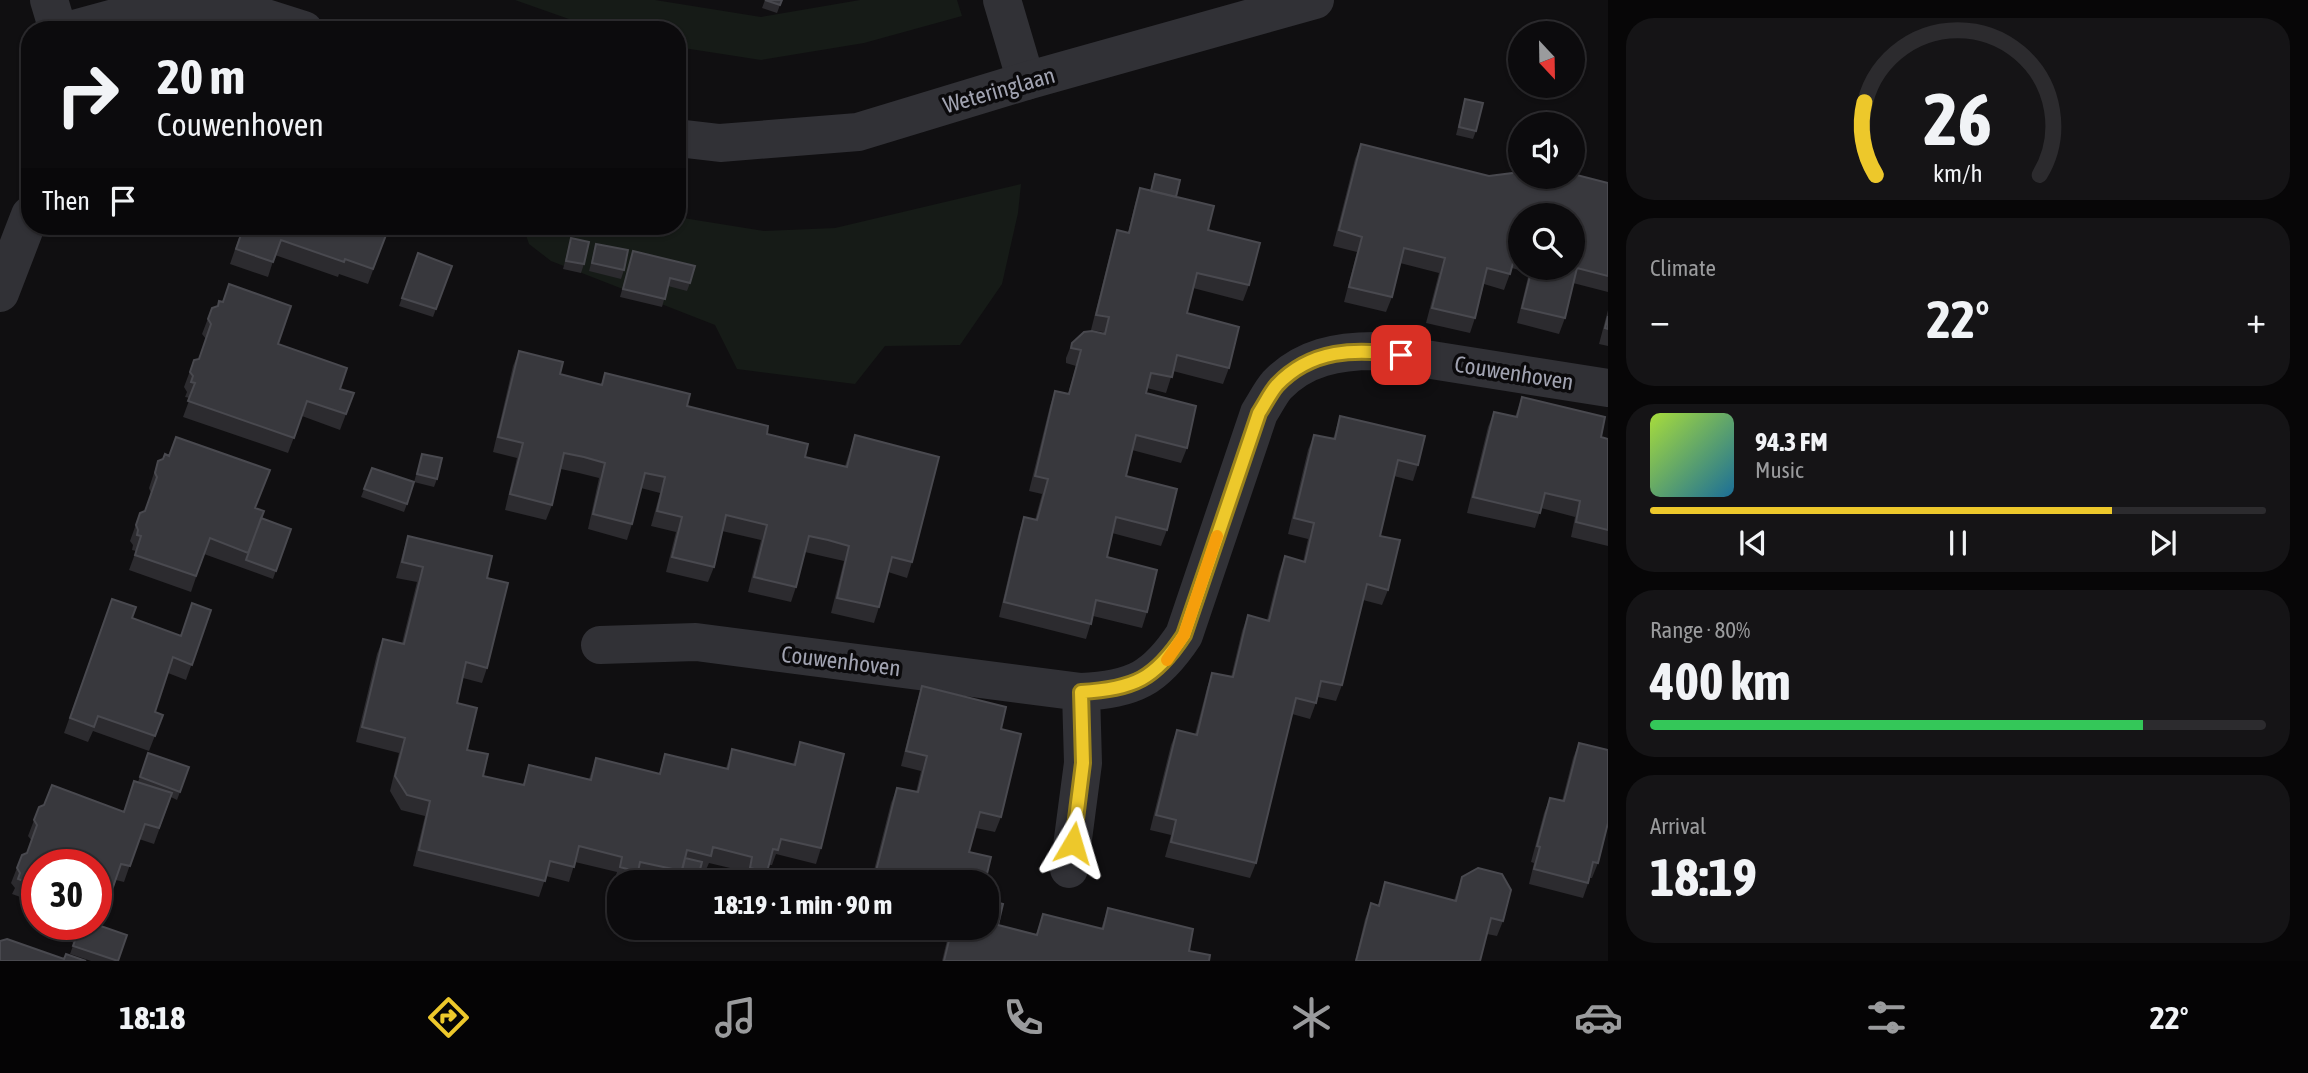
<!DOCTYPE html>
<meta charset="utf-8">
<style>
body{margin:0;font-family:"Asap Condensed",sans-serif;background:#151416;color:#f1f3f6;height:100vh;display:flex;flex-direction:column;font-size:26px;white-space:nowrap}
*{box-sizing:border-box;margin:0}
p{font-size:23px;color:#9a9b9d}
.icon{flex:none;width:38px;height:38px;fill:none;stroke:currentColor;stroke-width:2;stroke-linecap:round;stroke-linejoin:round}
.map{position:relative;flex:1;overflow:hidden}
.details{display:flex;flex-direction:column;gap:18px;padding:18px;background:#070607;width:700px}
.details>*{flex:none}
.banner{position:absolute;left:21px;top:21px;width:665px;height:214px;border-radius:28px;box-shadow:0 2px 5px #0004,0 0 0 2px #2c2b2e;background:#0c0b0d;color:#f1f3f6;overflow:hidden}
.needle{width:46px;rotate:158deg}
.buttons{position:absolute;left:1508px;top:21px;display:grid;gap:14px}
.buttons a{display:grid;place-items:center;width:77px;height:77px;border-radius:50%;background:#0c0b0d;box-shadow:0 2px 5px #0004,0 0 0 2px #2c2b2e;font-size:35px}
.speed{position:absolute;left:21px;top:849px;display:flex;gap:14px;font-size:35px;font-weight:700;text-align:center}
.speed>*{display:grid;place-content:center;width:91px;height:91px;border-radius:50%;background:#0c0b0d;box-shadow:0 2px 5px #0004,0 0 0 2px #2c2b2e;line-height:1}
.speed .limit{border:10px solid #d22;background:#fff;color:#111}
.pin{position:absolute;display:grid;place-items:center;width:60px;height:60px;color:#fff;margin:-30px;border-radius:14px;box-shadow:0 4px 10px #0006}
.me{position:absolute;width:77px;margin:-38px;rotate:7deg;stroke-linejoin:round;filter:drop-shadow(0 0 5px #0008)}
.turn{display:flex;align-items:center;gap:24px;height:147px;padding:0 21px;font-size:32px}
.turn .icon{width:91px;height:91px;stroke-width:2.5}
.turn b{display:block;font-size:49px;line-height:60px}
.then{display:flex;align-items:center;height:66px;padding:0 21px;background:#0003;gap:14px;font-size:26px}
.big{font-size:52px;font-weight:700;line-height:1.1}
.details .widget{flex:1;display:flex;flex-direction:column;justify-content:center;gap:10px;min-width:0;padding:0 24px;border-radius:28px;background:#151416}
.details .dial{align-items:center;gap:0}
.dial svg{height:182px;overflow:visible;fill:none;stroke:#2c2b2e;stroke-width:7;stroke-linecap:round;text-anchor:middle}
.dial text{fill:#f1f3f6;stroke:none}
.song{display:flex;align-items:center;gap:21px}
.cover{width:84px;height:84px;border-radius:10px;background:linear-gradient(135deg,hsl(80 70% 55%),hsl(200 70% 35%))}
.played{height:7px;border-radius:4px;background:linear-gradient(90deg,#edc82b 75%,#2c2b2e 75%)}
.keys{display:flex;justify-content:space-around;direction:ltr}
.heat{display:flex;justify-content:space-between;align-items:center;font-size:38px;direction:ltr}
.charge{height:10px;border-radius:5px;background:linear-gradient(90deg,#34c759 80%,#2c2b2e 0)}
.trip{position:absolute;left:607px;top:870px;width:392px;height:70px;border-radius:28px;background:#0c0b0d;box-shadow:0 2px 5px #0004,0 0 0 2px #2c2b2e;font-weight:700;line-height:70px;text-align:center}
.menu{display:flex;height:112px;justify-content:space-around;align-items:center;background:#050405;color:#9a9b9d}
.menu .icon{width:49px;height:49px}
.menu .on{color:#edc82b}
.menu b{font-size:32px;color:#f1f3f6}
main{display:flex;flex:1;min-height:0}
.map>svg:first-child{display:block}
</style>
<main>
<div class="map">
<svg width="1608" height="961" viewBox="0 0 1608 961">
<rect width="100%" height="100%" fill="#100f11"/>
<path fill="#161b17" d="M515 0H655L761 17 860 0H957L962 16 864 43 761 60 677 47V30H600Z
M1021 184 1018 213 1002 284 960 345 885 346 855 384 737 369 715 325 551 261 529 244 523 226H677V217L764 231 835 228Z"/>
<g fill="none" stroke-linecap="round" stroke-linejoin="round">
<path stroke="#313136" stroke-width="38" d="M1002 0 1026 81
M600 645 696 642 1081 692C1134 689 1155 679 1184 635L1259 413C1265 404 1270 393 1277 385 1304 357 1338 351 1375 351L1608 388
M1069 869 1083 763 1081 692"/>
<path stroke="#313136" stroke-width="38" d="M49 0 58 30
M70 30 155 7 250 13 304 30
M677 138 720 143 858 132 1026 81 1315 0
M0 293 30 215"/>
</g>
<path fill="#2c2b2f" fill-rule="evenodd" d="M765 0 780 5 777 13 762 8Z
M1465 99 1476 131 1473 139 1456 135Z
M1361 144 1489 176 1608 183V292L1573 283 1565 318 1559 334 1517 323 1529 273 1512 268 1504 290 1484 284 1475 318 1470 333 1426 323 1439 273 1400 263 1392 297 1386 312 1344 302 1357 252 1333 246 1355 159ZM1521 215 1573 268H1521Z
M1155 174 1176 197 1208 230 1249 285 1243 301 1193 288 1187 313 1229 368 1223 384 1173 371 1166 393 1147 388 1146 393 1187 448 1181 463 1132 450 1126 476 1167 530 1161 546 1112 533 1107 557 1147 612 1142 628 1093 616 1086 639 999 617 1019 532 1024 517 1035 520 1042 494 1029 491 1050 406 1055 391 1068 394 1076 366 1066 363V358L1072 343 1103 334V332L1091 330 1112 246 1117 230 1128 233 1135 204 1140 188 1150 191Z
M243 226 386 235 368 284 339 274 338 277 275 255 268 277 230 264Z
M571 238 584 264 581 273 563 269Z
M596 244 624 270 621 279 589 271Z
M633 251 690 283 687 291 668 286 662 307 620 297Z
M418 253 452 266 433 317 399 306Z
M212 308 278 344 340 389 354 393 340 430 302 416 288 453 183 417 190 398 185 397 187 392 184 387 194 360 199 359 206 339 202 334Z
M1608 310V346L1599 344Z
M519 351 560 374 601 385 605 373 687 406 767 434 805 457 845 466 855 435 912 562 907 578 888 572 879 607 874 623 831 613 844 561 822 556 805 552 796 587 791 602 748 592 761 540 722 531 714 567 708 582 666 572 676 532 651 526 660 493 641 488 632 524 627 540 588 529 599 478 579 473 561 469 552 505 546 520 505 510 517 458 493 452 513 366Z
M1522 397 1601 437 1608 439V546L1571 537 1575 517 1541 508 1535 528 1467 513 1488 427 1494 412 1515 417Z
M1340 416 1418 465 1413 481 1394 476 1380 536 1388 590 1382 605 1363 600 1342 685 1336 701 1318 697 1310 719 1292 714 1256 863 1250 878 1165 857 1171 835 1150 830 1171 745 1177 730 1195 734 1207 688 1212 673 1231 677 1242 631 1248 615 1267 620 1279 572 1285 556 1303 562 1308 539 1288 534 1308 450 1314 435 1333 439Z
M422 454 437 479 434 487 414 482Z
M158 461 256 508 258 526 291 529 273 579 204 554 191 592 129 570 136 551 132 550 133 545 130 541 140 513 145 511 151 493 149 488Z
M372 468 407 504 404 512 361 497Z
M408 536 487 578V668L482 683 463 678 457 703 467 750 483 776 523 785 529 765 589 779 596 758 659 774 665 754 726 768 732 749 793 764 800 742 821 848 816 864 776 854 772 865H769L764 882H745L747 872 709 863 705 872 700 870 696 882H657L636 877 634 882H620V884L614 882 617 872 575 862 569 882 546 876 539 897 413 866 425 816 401 810 390 791 399 753 356 742 377 654 383 639 402 643 417 582 396 578 403 552Z
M112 599 132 618 181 636 211 610 186 680 168 673 155 712 163 715 149 751 93 731 88 742 64 733Z
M922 686 1001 729V817L995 832 976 828 969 852 985 882H871L891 803 897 788 916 792 921 771 901 766 917 702Z
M1579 743 1598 863 1592 878H1590L1583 898 1529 884 1534 863 1531 862 1544 813 1550 798 1562 801 1573 758Z
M148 753 180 792 177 800 171 797 154 844 139 839 124 882 116 880 107 906 102 904 96 919V864H37V903L12 894 15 888 11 883 22 855 27 853 32 841 28 836 39 807 124 811 134 781 138 782Z
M1462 877 1503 921 1497 936 1487 934 1480 961H1355L1365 919 1371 903 1378 905 1385 882 1454 900Z
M37 907V924H95L118 961H91L70 954 74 943 31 924Z
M1108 908 1209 961H942L950 928H987L998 925 1036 934 1043 914 1101 929Z"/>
<path fill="#38383d" stroke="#49494f" stroke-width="2" d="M765 0H782L780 5Z
M1465 99 1483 103 1476 131 1459 127Z
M1361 144 1489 176 1521 172V177H1573V174L1608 183V276L1577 268 1565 318 1522 308 1532 268H1573V215H1521V254L1516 252 1510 274 1487 268 1475 318 1432 308 1445 258 1404 248 1392 297 1349 287 1362 237 1339 230Z
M1155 174 1180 180 1176 197 1151 191Z
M1140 188 1214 206 1208 230 1260 243 1249 285 1197 273 1187 313 1239 327 1229 368 1177 355 1172 377 1151 373 1146 393 1196 406 1187 448 1136 435 1126 476 1177 489 1167 530 1116 517 1107 557 1157 570 1147 612 1096 600 1091 624 1004 602 1024 517 1037 520 1048 479 1035 476 1055 391 1069 394 1081 350 1071 348 1072 343 1084 332 1092 331 1105 334 1109 317 1096 315 1117 230 1129 233Z
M244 226H361L386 235 373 269 345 259 344 262 281 240 273 262 236 249Z
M571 238 589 242 584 264 566 261Z
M596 244 628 250 624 270 592 263Z
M633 251 695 266 690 283 670 278 665 299 623 289Z
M418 253 452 266 436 309 402 298Z
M229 284 291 306 278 344 347 368 340 389 354 393 346 414 307 401 294 438 188 401 195 383 191 382 193 376 190 372 194 360 199 359 211 324 208 319 212 308 218 306 219 301 223 302Z
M1608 316V329L1605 328Z
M519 351 563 362 560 374 602 385 605 373 690 394 687 406 768 426 767 434 808 444 805 457 847 467 855 435 939 457 912 562 892 557 879 607 837 598 849 546 828 540 809 536 796 587 754 577 767 525 726 515 714 567 672 557 682 517 657 511 665 477 645 473 632 524 593 514 605 463 584 457 564 453 552 505 510 494 523 443 498 437Z
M1522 397 1605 417 1601 437 1608 439V530L1576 522 1580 501 1545 493 1540 513 1473 497 1494 412 1517 417Z
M1340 416 1425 436 1418 465 1398 460 1380 536 1400 540 1388 590 1367 584 1342 685 1321 681 1316 703 1296 698 1256 863 1171 842 1176 820 1156 815 1177 730 1197 735 1212 673 1233 677 1248 615 1269 621 1285 556 1305 562 1314 523 1294 518 1314 435 1335 439Z
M176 437 270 470 255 508 264 511 248 553 210 538 196 576 135 555 141 536 137 535 138 530 136 525 140 513 145 511 157 477 155 473 158 461 163 459 165 454 169 456Z
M422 454 442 458 437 479 417 474Z
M372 468 414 482 407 504 364 489Z
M261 518 291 529 276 571 246 560Z
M408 536 492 556 487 578 508 583 487 668 466 662 457 703 477 708 467 750 488 754 483 776 524 785 529 765 591 780 596 758 660 774 665 754 728 769 732 749 795 765 800 742 844 754 821 848 781 839 778 850 773 849 767 872 750 868 752 857 713 847 711 856 687 850 682 871 640 862 638 872 620 867 622 857 579 846 574 867 550 861 545 881 419 850 430 801 407 795 395 776 405 738 362 727 383 639 404 644 423 567 402 562Z
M112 599 136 607 132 618 181 636 192 603 211 610 192 665 173 657 155 712 163 715 155 736 98 716 94 727 70 718Z
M922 686 1006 707 1001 729 1021 734 1001 817 980 812 969 852 991 857 985 882H903L875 875 897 788 918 792 927 756 906 751Z
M1579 743 1608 750V823L1598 863 1593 862 1588 883 1534 869 1540 847 1537 846 1550 798 1564 801Z
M148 753 189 767 180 792 140 777Z
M134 781 172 793 159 828 145 824 130 866 121 864 112 890 107 888 97 917 96 864H37V886L18 879 20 873 17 868 22 855 27 853 37 825 34 820 39 807 44 805 52 785 124 812Z
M685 858 702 862 698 877 681 873Z
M1478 868 1502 874 1511 890 1503 921 1491 918 1480 961H1356L1371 903 1379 906 1385 882 1456 901 1462 877Z
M987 900 1003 904 998 925 1037 935 1043 914 1103 929 1108 908 1193 929 1189 951 1210 955 1209 961H944L952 928H987Z
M72 924H81L80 928Z
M81 924H95L127 935 118 961 73 946Z
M7 939 64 959 66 954 86 961H0V941Z"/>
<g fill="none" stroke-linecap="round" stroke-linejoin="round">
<defs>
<path id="route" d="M1073 843 1083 763 1081 692C1134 689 1155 679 1184 635L1259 413C1265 404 1270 393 1277 385 1311 349 1356 348 1401 355"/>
</defs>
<use href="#route" stroke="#9a821c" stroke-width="18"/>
<use href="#route" stroke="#edc82b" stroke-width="12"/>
<path stroke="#f59e0b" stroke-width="12" d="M1167 660 1184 635 1217 536"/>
</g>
<g text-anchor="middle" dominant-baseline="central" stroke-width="7" stroke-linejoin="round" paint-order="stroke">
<g font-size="23" fill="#a1a3b1" stroke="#0b0a0c">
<text transform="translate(999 90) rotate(-16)">Weteringlaan</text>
<text transform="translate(1514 373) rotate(9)">Couwenhoven</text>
<text transform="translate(841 661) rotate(7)">Couwenhoven</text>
</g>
</g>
</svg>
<div class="buttons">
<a><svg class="needle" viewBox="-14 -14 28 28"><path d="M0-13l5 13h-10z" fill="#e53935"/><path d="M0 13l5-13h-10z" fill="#9a9b9d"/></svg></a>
<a><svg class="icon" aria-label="sound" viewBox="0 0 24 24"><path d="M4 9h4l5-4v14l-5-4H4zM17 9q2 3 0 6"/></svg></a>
<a><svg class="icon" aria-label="search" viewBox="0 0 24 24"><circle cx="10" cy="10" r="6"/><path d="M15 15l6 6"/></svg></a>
</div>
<div class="speed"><div class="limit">30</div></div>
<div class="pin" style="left:1401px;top:355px;background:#d93025"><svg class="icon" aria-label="arrive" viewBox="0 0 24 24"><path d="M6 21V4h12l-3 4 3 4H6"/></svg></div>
<svg class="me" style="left:1073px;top:843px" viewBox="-20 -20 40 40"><path d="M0-17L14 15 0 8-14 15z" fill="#edc82b" stroke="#fff" stroke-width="4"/></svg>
<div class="trip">18:19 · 1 min · 90 m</div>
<div class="banner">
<div class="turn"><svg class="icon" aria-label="right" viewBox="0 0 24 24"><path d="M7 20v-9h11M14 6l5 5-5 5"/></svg><div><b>20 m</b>Couwenhoven</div></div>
<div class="then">Then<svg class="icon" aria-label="arrive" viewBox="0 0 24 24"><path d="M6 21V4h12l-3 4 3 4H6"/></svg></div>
</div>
</div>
<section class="details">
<div class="widget dial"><svg viewBox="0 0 100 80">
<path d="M14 69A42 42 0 1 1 86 69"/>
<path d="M14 69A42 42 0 0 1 9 37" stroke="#edc82b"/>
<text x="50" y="56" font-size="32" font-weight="700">26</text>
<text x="50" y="72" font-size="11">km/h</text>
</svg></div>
<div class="widget"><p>Climate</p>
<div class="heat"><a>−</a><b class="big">22°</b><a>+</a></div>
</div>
<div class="widget">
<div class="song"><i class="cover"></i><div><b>94.3 FM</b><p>Music</p></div></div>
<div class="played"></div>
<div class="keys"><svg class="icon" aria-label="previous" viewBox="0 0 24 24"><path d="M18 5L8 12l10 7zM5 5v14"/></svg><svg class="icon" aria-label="pause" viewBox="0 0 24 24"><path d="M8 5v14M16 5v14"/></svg><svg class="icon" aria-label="next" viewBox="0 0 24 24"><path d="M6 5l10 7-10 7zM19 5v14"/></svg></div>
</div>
<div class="widget"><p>Range · 80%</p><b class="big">400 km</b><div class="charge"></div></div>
<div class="widget"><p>Arrival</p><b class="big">18:19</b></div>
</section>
</main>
<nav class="menu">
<b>18:18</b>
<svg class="icon on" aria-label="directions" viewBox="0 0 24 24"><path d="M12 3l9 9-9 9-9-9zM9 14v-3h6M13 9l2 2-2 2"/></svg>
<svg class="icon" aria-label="music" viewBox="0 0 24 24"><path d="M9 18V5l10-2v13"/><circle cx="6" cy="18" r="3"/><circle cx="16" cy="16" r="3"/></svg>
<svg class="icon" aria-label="phone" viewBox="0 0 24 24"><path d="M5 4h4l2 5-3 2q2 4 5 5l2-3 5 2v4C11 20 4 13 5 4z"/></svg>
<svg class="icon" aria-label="climate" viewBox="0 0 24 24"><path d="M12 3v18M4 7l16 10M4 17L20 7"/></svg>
<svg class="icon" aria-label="car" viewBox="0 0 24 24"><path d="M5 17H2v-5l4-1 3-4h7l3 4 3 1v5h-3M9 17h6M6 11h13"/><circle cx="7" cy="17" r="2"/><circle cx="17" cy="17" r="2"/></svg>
<svg class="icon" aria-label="filters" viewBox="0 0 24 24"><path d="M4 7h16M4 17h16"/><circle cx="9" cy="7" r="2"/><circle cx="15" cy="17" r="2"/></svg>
<b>22°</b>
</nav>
